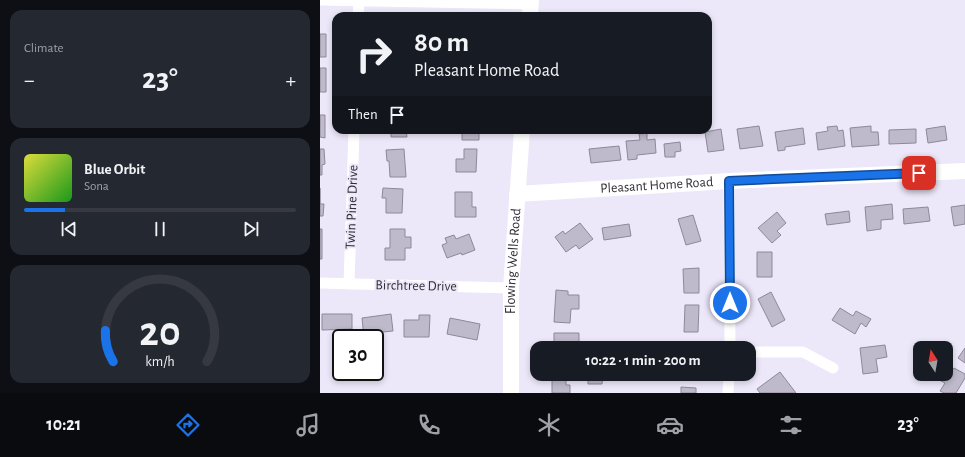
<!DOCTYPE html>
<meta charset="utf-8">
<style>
body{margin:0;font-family:"Alegreya Sans",sans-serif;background:#242831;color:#f1f3f6;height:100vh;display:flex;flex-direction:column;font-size:15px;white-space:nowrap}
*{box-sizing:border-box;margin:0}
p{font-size:13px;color:#9ea1a6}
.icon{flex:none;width:22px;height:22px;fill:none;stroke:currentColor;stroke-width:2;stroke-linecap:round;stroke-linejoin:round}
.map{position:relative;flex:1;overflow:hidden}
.panel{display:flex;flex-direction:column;gap:10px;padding:10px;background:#0d0f14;width:320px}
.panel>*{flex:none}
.hud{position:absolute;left:12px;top:12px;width:380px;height:122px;border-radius:12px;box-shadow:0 2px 6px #0003;background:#171b24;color:#f1f3f6;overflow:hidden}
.needle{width:26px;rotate:349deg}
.tools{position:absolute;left:593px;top:341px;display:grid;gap:8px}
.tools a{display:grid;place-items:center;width:40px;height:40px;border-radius:8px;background:#171b24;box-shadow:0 2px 6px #0003;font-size:20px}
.speed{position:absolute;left:12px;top:329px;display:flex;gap:8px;font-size:20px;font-weight:700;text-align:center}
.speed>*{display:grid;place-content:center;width:52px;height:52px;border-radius:50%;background:#171b24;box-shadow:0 2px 6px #0003;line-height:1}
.speed .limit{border:2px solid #111;border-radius:6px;background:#fff;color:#111}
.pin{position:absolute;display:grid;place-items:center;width:34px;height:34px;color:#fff;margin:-17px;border-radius:8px;box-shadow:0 2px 6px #0006}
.me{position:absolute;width:44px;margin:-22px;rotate:0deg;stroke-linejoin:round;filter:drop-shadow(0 0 3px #0008)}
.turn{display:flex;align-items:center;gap:14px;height:84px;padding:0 16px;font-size:18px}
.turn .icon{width:52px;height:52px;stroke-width:2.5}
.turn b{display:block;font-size:28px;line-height:34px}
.then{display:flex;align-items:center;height:38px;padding:0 16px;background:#0003;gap:8px;font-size:15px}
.big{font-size:30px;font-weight:700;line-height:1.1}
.panel .card{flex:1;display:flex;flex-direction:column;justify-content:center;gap:6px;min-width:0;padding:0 14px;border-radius:12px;background:#242831}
.panel .dial{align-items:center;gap:0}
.dial svg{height:104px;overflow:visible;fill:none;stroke:#363941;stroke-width:7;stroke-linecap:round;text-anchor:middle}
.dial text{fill:#f1f3f6;stroke:none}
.song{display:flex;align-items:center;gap:12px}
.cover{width:48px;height:48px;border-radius:6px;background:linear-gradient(135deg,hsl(60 70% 55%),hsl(120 70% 35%))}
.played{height:4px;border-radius:2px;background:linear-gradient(90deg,#1a73e8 15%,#363941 15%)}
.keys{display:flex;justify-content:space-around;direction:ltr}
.heat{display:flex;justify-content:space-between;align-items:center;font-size:22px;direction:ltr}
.trip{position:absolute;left:210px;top:341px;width:226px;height:40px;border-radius:12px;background:#171b24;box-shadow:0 2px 6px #0003;font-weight:700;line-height:40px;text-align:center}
.dock{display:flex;height:64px;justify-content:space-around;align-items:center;background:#090b0e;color:#9ea1a6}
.dock .icon{width:28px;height:28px}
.dock .current{color:#1a73e8}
.dock b{font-size:18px;color:#f1f3f6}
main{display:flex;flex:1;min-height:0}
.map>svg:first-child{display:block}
</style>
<main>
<section class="panel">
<div class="card"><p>Climate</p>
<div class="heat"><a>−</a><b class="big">23°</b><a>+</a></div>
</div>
<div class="card">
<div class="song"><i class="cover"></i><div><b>Blue Orbit</b><p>Sona</p></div></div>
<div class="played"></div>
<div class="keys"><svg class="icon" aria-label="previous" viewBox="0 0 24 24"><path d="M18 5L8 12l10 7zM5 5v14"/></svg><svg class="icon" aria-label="pause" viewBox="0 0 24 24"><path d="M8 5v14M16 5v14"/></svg><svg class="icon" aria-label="next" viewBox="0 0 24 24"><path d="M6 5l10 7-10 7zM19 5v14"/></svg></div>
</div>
<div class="card dial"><svg viewBox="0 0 100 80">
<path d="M14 69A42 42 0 1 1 86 69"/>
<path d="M14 69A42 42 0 0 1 8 45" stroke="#1a73e8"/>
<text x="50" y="56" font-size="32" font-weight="700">20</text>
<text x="50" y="72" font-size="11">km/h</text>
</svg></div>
</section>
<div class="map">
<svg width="645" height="393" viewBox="0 0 645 393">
<rect width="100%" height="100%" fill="#ece7f9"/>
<path fill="#bfbacb" stroke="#8e8999" d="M0 34H6V57H0Z
M0 68H6V92H0Z
M0 115H5V138L0 137Z
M439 126 443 146 420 149 417 129Z
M517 126 518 131 523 130 525 146 498 150 496 133 508 131 507 127Z
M551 126V132H558L559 145 532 147 530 128Z
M625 126 627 140 608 143 606 129Z
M483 128 485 144 465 147V150L458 151 455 132Z
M401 129 404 150 388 152 385 132Z
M596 129V143L569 144V130Z
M71 130H86L87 137H71Z
M142 130H159V140H142Z
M327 133V140L335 139 336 153 317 155V159L308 160 306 141 320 140 319 134Z
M360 142 361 151 355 152V157H345L344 144Z
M299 146 301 160 271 163 269 149Z
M0 149H4L5 164 2 165V175H0Z
M84 149 86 177H70L69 161H67L66 150Z
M144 149H157L156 172H136V159H144Z
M0 188V204H4L3 216H0Z
M63 188 83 189 82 213H66V198H62Z
M135 192H152V207H156V217H135Z
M572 204 573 219 561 220V229L547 231 545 207Z
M645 205V224L634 226 631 207Z
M608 207 610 221 584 224 583 209Z
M529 211 530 222 507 225 505 214Z
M457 212 466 223 457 231 461 235 452 243 438 228Z
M373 215 381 241 366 245 358 219Z
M260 223 273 239 259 249 256 245 246 252 235 237 243 231 245 234Z
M309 224 311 236 284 240 282 228Z
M0 229H2V259H0Z
M70 229H85V237H91V248H85V260H65V248H70Z
M149 234 155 250 142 255 141 253 127 258 122 245 127 243 125 238 134 235 136 239Z
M437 252H452V277H437Z
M379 268V293H364L363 269Z
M236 290 248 291V295H259V309H251L250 323 234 322Z
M451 292 465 320 452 327 438 299Z
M365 305H379L378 332H364Z
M520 308 533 316 536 311 551 319 546 327 541 323 535 334 512 320Z
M2 314H32V329L2 330Z
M71 314 73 331 54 333V338H44L42 318Z
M99 315H110L109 337H84V320H99Z
M130 318 160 324 157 340 127 334Z
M234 333H259V348H234Z
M565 345 567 357 556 359 558 372 543 374 540 348Z
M645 348V363L638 358Z
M634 368 645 374V378L636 393H624L620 391 625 383 619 380 623 374 629 376Z
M460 372 476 393H440L437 389Z
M268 374H283L282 384H268Z
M232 377H246V385H250V393H232Z
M361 387 376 388V393H361Z"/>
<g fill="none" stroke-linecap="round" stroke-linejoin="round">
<path stroke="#fff" stroke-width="11" d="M0 0 211 4
M38 16 39 2
M409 181 410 348
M0 283 191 288
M29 284 34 130
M429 352H483L513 368
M408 393 409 374"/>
<g stroke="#fff" stroke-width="16">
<path d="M210 16 211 0"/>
<path id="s1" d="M197 194 409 181 645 171"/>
<path id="s2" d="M191 393V288L202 130"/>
</g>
</g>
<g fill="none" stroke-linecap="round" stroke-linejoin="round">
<defs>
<path id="route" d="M410 303 409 181 599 173"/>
</defs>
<use href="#route" stroke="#114b97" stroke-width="10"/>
<use href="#route" stroke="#1a73e8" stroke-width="7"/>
</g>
<g text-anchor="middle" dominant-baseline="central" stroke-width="4" stroke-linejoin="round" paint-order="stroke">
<g font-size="14" fill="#323036" stroke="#ece7f9">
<text stroke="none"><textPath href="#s1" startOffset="140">Pleasant Home Road</textPath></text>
<text transform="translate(32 207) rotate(-88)">Twin Pine Drive</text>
<text stroke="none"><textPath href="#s2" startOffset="132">Flowing Wells Road</textPath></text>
<text transform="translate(96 286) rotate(1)">Birchtree Drive</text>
</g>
</g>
</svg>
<div class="tools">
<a><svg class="needle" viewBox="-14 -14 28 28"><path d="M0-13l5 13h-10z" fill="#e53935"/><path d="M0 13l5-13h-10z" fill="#9ea1a6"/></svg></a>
</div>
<div class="speed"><div class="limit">30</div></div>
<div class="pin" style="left:599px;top:173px;background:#d93025"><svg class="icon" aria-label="arrive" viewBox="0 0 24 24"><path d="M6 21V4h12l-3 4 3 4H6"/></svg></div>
<svg class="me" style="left:410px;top:303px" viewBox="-20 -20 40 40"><circle r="17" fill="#1a73e8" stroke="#fff" stroke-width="3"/><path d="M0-11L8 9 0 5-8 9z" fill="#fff"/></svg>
<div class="trip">10:22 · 1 min · 200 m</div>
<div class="hud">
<div class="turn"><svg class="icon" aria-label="right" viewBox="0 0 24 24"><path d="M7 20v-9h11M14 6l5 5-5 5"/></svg><div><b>80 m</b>Pleasant Home Road</div></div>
<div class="then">Then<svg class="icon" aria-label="arrive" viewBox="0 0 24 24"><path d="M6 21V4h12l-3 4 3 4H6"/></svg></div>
</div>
</div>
</main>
<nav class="dock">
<b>10:21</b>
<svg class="icon current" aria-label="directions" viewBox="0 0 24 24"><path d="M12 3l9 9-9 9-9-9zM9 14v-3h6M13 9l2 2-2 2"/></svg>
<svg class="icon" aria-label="music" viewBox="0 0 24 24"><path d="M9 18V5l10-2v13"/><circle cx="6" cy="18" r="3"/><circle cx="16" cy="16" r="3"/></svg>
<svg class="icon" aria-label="phone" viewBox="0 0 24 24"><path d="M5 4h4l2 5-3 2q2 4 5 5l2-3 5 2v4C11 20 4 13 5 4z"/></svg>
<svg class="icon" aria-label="climate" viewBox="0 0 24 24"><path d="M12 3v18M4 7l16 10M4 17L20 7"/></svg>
<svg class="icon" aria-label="car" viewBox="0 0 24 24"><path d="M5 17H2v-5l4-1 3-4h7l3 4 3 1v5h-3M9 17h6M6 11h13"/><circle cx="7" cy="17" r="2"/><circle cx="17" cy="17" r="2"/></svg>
<svg class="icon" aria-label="filters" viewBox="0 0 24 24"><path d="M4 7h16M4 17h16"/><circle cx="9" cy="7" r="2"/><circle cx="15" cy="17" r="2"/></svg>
<b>23°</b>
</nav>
